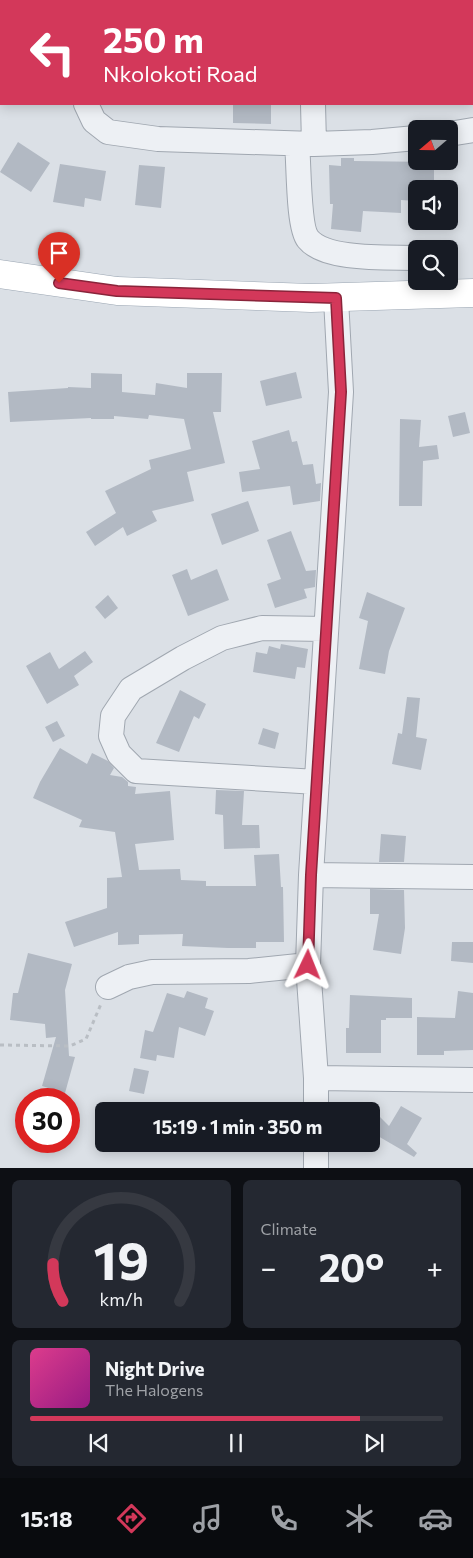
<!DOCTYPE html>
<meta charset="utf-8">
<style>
body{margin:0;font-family:Commissioner,sans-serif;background:#242831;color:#f1f3f6;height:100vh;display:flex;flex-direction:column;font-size:19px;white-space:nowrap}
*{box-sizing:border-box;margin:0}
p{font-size:16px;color:#9ea1a6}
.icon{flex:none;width:28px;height:28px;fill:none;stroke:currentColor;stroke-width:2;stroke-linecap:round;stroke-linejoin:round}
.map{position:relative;height:1168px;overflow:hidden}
.details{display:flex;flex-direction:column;gap:12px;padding:12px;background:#0d0f14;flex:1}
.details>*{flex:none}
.hud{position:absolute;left:0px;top:0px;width:474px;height:105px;box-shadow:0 2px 12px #0003;background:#d3385a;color:#fff;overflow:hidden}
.needle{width:32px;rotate:250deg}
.controls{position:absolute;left:408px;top:120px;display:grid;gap:10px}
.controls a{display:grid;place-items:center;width:50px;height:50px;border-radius:8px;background:#171b24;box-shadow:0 2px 12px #0003;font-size:25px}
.speed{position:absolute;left:15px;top:1088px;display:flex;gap:10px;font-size:25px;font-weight:700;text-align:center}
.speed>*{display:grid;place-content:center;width:65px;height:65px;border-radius:50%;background:#171b24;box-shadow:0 2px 12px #0003;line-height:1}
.speed .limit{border:8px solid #d22;background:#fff;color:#111}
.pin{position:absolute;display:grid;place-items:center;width:42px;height:42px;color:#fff;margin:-51px -21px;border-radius:50% 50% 50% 0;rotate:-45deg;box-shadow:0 0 5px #0007}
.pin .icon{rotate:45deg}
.me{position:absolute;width:55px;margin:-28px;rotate:2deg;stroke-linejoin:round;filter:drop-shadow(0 0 4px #0008)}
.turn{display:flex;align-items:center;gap:18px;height:105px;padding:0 20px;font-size:22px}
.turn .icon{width:65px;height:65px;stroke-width:2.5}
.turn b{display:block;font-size:35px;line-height:42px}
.big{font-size:38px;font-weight:700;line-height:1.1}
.details .tile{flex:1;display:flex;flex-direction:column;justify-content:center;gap:8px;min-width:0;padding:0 18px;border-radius:8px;background:#242831}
.details .dial{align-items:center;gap:0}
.dial svg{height:130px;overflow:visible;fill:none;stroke:#363941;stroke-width:7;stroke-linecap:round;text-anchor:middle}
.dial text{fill:#f1f3f6;stroke:none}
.song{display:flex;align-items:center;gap:15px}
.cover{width:60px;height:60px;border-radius:8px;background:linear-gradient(135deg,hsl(330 70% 55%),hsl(310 70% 35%))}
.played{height:5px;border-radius:2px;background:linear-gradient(90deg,#d3385a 80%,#363941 80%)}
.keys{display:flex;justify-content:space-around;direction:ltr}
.heat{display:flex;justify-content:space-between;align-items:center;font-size:28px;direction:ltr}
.details .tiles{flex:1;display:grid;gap:12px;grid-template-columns:1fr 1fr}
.tile:last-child{grid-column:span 2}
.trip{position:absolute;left:95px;top:1102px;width:285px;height:50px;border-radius:8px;background:#171b24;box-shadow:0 2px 12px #0003;font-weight:700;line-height:50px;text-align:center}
.tab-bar{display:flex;height:80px;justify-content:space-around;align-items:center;background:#090b0e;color:#9ea1a6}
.tab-bar .icon{width:35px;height:35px}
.tab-bar .selected{color:#d3385a}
.tab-bar b{font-size:22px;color:#f1f3f6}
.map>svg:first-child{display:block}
</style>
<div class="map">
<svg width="473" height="1168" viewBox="0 0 473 1168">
<rect width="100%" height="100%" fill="#dbe0e6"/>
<path fill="#b2b9c3" d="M233 104H271V124L233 123Z
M18 142 50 163 31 192 0 172Z
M341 158H354V161L434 162V189H416V201L401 200V213L363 211 361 232 331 229 333 204H330L329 165 341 166Z
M60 164 106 171 101 201 85 198 84 207 53 202Z
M139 165 165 167 161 208 135 205Z
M296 372 302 398 266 406 260 381Z
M91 373 122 374V392L155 395 156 383 187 388V373H222L221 412H213L225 463 187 472 194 501 152 511 157 521 127 536 123 527 95 546 86 532 116 513 105 491 151 469 149 460 191 449 184 419 149 415 148 419 114 416V419H91V418L10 422 8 392 68 388V387L91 388Z
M465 412 470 433 453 437 448 416Z
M400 419 421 420 419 447 437 445 439 459 423 461 422 506H399Z
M289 430 292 442 297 441 303 465 313 464 316 484 321 483 320 501 293 505 290 486 242 492 239 472 260 469 252 441Z
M248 501 259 531 222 545 211 514Z
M291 531 306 571 316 570 315 587 304 589 307 598 275 608 267 584 281 579 267 540Z
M187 569 191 580 217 569 229 600 188 616 172 575Z
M367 592 405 608 389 651 385 674 359 669 368 621 359 618Z
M108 595 118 608 105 619 95 607Z
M281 644 308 649 305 668 297 667 295 679 253 672 256 652 267 654 269 646 280 649Z
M85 651 93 662 74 676 79 685 47 704 26 666 50 652 59 669Z
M180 690 206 704 199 719 194 716 179 752 156 743Z
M407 697 420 698 416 737 427 739 421 770 392 764 398 733 402 734Z
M57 721 65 736 53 742 45 727Z
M263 728 279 733 275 749 258 744Z
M60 748 87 764 92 753 108 761 114 768 110 775 122 777 128 782V786L136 787 135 794 170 791 174 840 135 844 139 870 180 869 181 880 206 881V886H256L254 855 279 854 281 887H283L284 942H256V948H228L182 946 183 934 139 935V944L118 945V932L74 947 65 922 107 908V878L122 877 115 832 79 827 82 820 33 798 40 782Z
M216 790 244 791 242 825H259L260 848 224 849 223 815 215 814Z
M381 834 406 836 404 862H379Z
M370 889 404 890 405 928 401 954 373 950 379 914H370Z
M452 942H473V963L451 961Z
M28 953 72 964 65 990 69 1056 75 1057 65 1093 42 1086 56 1037 46 1038 45 1024 10 1020 13 993H18Z
M187 991 208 998 205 1008 214 1011 205 1036 179 1027 174 1058 157 1055 156 1061 140 1058 145 1030 153 1032 167 993 184 998Z
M458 991 473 993V1050L444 1051V1055H417V1017L455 1018Z
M350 995 412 998V1018H386V1020H381V1053H346V1028H349Z
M134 1068 149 1071 144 1094 129 1091Z
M401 1106 422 1118 407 1144 417 1153 414 1157 371 1132V1108L389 1126Z"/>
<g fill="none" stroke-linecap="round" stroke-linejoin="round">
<defs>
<path id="minor" d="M301 0V1
M108 1 109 0
M86 104 94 121 108 132 158 139 314 144 372 142 416 138
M313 104 314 144
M449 134 473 130
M297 144C299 163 298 227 308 239 326 261 389 257 416 258
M317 782 136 771 119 754 111 736 113 716 131 689 183 658 222 638 262 628 326 629
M311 875 473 877
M108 987 129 977 152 972 249 971 308 965
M316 1078 473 1080
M316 1111V1078L308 965 311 875 341 392 336 299
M316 1144V1168"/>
<path id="major" d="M0 274 117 291 311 298 473 293"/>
</defs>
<use href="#minor" stroke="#a0a7b0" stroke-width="26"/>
<use href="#major" stroke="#9aa5b2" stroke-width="29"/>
<path stroke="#b9bec4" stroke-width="3" stroke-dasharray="4 4" stroke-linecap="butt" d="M0 1045 70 1046 86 1039 101 1004"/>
<use href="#minor" stroke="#edf0f4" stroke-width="24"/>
<use href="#major" stroke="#fff" stroke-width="28"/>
</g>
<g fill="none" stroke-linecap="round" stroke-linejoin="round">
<defs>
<path id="route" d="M59 283 117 291 336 298 341 392 311 875 308 965"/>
</defs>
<use href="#route" stroke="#89243a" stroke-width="12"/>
<use href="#route" stroke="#d3385a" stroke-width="9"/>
</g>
</svg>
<div class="controls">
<a><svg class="needle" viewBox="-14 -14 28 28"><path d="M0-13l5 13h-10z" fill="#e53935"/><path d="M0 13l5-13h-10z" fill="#9ea1a6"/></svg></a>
<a><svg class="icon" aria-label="sound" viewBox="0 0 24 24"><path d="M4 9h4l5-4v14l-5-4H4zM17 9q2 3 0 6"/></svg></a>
<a><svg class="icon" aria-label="search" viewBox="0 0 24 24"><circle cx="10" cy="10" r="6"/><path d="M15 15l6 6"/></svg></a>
</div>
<div class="speed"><div class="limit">30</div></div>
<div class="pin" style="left:59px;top:283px;background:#d93025"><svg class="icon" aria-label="arrive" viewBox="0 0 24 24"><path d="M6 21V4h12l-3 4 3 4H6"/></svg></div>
<svg class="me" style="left:308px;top:965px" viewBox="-20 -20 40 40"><path d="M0-17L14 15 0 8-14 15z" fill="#d3385a" stroke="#fff" stroke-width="4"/></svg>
<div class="trip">15:19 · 1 min · 350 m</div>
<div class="hud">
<div class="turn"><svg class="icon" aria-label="left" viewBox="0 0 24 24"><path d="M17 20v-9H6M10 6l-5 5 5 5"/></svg><div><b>250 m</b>Nkolokoti Road</div></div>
</div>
</div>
<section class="details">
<div class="tiles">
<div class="tile dial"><svg viewBox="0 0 100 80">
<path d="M14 69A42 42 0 1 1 86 69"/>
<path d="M14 69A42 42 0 0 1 8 46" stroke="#d3385a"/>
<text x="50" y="56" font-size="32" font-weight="700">19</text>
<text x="50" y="72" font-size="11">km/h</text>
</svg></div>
<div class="tile"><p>Climate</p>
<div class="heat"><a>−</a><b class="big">20°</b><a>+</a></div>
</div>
<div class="tile">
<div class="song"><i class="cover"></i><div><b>Night Drive</b><p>The Halogens</p></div></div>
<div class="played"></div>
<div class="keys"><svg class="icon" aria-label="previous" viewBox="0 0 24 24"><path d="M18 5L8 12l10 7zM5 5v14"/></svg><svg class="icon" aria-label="pause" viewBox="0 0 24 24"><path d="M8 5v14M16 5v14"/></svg><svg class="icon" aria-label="next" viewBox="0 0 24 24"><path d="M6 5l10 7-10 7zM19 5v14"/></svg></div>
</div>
</div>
</section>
<nav class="tab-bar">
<b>15:18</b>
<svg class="icon selected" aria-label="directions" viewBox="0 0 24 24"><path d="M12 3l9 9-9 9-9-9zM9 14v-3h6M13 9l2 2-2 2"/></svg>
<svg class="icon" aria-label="music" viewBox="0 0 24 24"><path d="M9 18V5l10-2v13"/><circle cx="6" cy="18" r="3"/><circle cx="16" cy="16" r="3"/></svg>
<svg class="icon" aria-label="phone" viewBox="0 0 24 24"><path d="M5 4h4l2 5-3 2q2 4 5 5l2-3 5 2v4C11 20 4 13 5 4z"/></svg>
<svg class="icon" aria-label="climate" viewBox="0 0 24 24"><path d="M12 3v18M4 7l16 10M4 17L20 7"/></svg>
<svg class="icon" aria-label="car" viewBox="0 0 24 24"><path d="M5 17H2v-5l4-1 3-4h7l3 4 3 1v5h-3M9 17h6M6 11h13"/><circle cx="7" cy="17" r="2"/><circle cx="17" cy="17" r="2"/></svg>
</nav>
